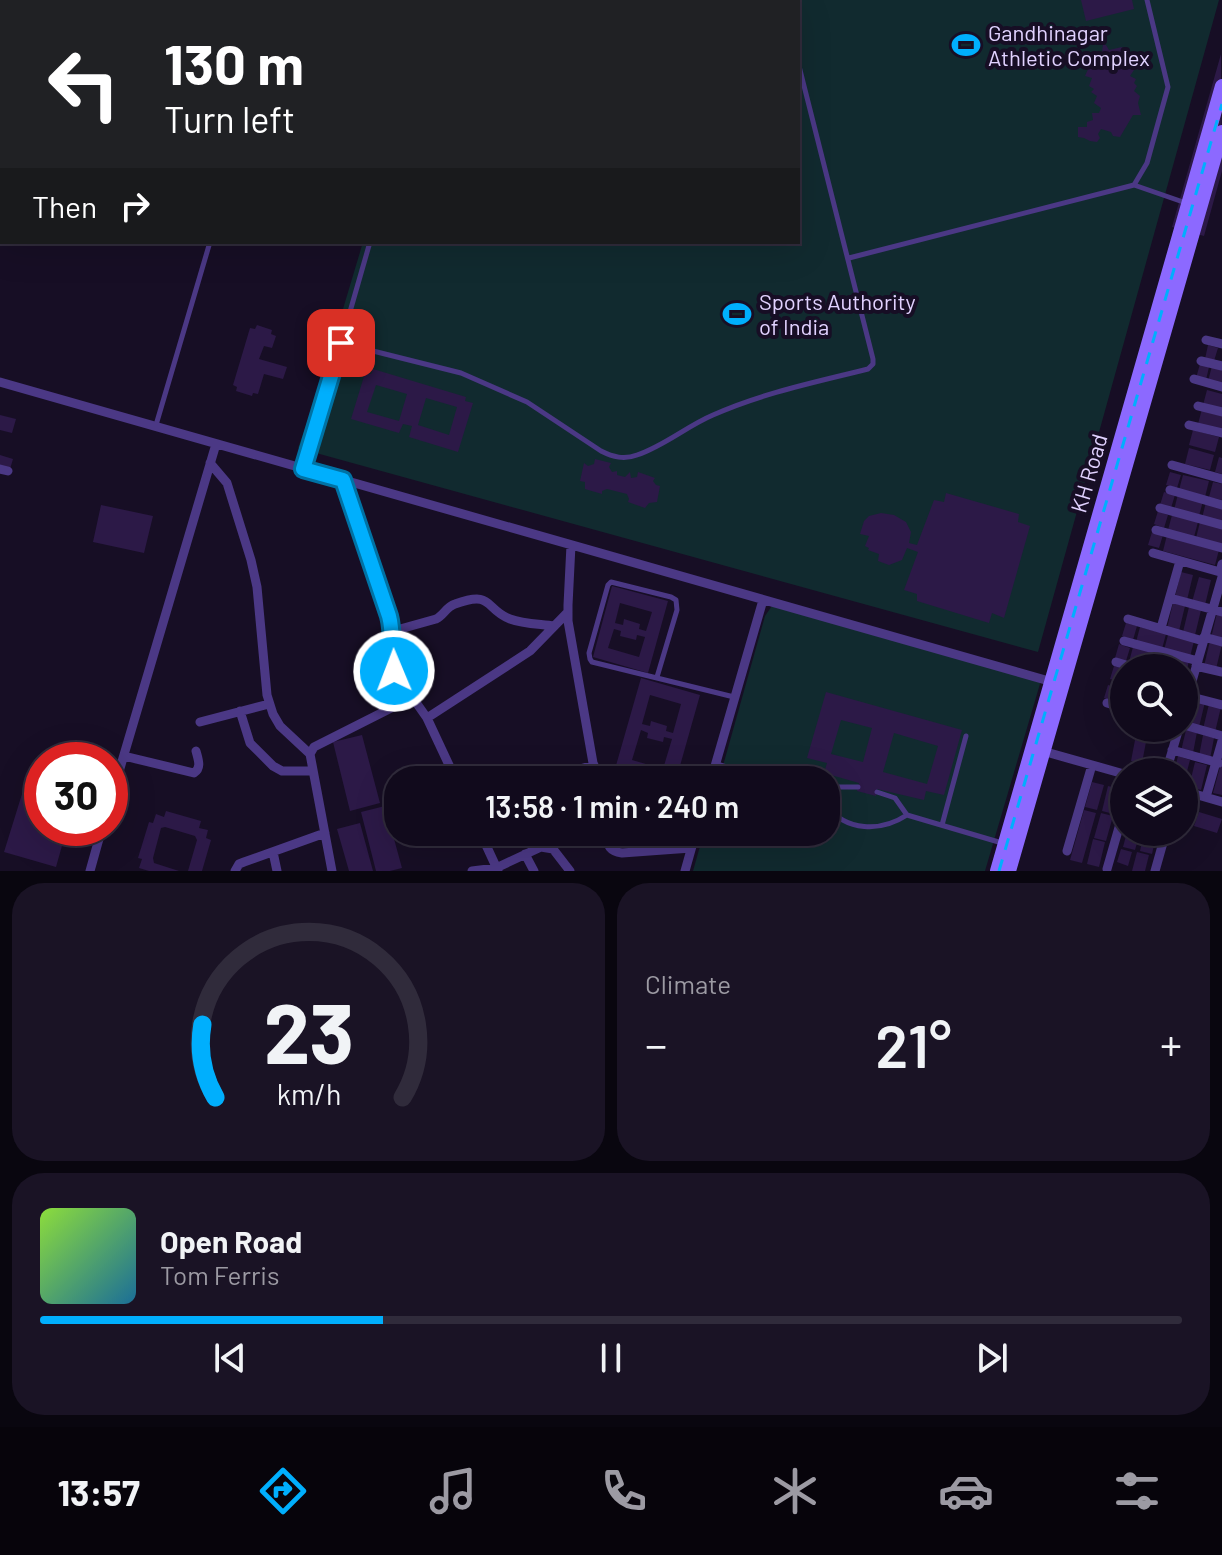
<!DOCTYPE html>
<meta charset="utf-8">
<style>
body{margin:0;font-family:Barlow,sans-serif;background:#1a1325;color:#f1f3f6;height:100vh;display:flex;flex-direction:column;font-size:30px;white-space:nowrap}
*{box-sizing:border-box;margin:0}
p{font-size:26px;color:#9c9aa3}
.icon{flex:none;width:44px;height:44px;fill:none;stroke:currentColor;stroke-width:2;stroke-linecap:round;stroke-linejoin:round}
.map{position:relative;height:871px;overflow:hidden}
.sheet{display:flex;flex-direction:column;gap:12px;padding:12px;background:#09060f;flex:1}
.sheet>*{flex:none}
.hud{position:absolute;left:0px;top:0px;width:800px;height:244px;box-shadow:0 8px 32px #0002,0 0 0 2px #302b3b;background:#202124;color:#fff;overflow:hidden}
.fabs{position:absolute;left:1110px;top:654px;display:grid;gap:16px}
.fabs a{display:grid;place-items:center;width:88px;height:88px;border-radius:50%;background:#110a1c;box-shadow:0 8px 32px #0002,0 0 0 2px #302b3b;font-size:40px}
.speed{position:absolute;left:24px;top:742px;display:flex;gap:16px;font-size:40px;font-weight:700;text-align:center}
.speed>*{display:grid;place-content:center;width:104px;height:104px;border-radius:50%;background:#110a1c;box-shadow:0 8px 32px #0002,0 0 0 2px #302b3b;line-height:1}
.speed .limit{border:12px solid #d22;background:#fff;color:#111}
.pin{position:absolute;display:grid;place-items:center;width:68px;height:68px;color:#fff;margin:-34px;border-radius:16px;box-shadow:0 4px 12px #0006}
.me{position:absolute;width:88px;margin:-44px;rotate:359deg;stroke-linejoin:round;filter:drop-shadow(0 0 6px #0008)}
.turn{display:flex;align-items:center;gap:28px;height:168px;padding:0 32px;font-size:36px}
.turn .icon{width:104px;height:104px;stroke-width:2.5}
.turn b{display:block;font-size:56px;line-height:68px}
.then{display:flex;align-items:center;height:76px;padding:0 32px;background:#0003;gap:16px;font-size:30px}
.big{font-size:60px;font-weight:600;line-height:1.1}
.sheet .tile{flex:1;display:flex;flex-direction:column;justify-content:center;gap:12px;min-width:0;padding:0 28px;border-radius:32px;background:#1a1325}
.sheet .dial{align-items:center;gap:0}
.dial svg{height:208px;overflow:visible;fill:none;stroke:#302b3b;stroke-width:7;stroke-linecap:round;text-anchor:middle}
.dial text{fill:#f1f3f6;stroke:none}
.song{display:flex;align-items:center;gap:24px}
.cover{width:96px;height:96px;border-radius:12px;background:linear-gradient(135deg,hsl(90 70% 55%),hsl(200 70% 35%))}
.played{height:8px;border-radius:4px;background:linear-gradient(90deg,#00affd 30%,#302b3b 30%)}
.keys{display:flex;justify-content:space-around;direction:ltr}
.heat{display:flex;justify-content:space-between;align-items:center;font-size:44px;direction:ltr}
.sheet .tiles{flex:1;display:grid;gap:12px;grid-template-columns:1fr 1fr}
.tile:last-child{grid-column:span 2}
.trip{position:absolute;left:384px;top:766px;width:456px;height:80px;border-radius:32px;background:#110a1c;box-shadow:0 8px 32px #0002,0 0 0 2px #302b3b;font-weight:600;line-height:80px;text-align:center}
.dock{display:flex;height:128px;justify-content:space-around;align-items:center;background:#07040b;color:#9c9aa3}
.dock .icon{width:56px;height:56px}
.dock .on{color:#00affd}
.dock b{font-size:36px;color:#f1f3f6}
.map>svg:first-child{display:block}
</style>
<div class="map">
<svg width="1222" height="871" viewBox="0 0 1222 871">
<rect width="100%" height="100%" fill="#170e25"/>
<path fill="#112a2f" d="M571 0H1219L1038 652 298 448 320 386 363 242H798V2H564Z
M776 600 1042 677 985 871H693L704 832H826V780H719L765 616Z"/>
<path fill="#2c1947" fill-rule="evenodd" d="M1081 0H1132L1134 9 1086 21Z
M1103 44 1106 45 1109 50 1122 47 1125 52 1126 50 1130 53 1126 58 1133 65 1130 66 1134 70 1130 76 1136 79 1134 83 1137 86 1134 91 1140 96 1138 103 1141 115H1133L1120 137 1113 136 1111 132 1101 129 1098 134 1100 138 1097 142 1090 141 1084 138 1078 137V127H1087V122L1093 120 1092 113H1099L1101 108 1094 103 1097 96 1091 92 1094 89 1089 86 1092 78 1085 76 1090 65 1082 58 1085 56 1102 52Z
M1221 54 1222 171 1204 236 1172 227Z
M257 325 272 330 271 334 276 336 272 348 264 346 259 359 287 367 283 379 264 374 258 394 253 393 252 396 236 391 237 387 233 385 250 328 255 329Z
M1208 345 1218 348 1214 361 1205 359Z
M1200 364 1209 367 1206 380 1196 378Z
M1212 366 1222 369V385L1208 381Z
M373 369 466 397 465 401 473 403 458 452 409 437 412 426 403 424 399 433 351 419 365 373 371 374ZM376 385 407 394 399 421 367 412ZM426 398 457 407 449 435 418 425Z
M1207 390 1222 394V410L1203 405Z
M1202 409 1222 414V430L1198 424Z
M0 415 16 419 12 433 0 430Z
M1193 430 1219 437 1215 452 1189 445Z
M1189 448 1214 455 1210 470 1185 464Z
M0 455 13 459 10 469 0 466Z
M1219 457 1222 458V474L1215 472Z
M595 459 611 463 609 467 612 472 617 471V475L625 477 630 472 631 478 637 477 638 472 655 478 653 481 656 485 660 486 657 502 649 503 645 508 628 502 629 499 627 494 607 489 602 491V494L585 489V482L580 481 584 463 588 466 594 464Z
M1170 472 1181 475 1177 488 1166 485Z
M1183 475 1209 481 1205 497 1179 490Z
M1213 482 1222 484V500L1209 497Z
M1164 492 1175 495 1171 508 1160 505Z
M946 493 1019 514 1018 522 1030 526 1004 618 992 613 989 623 917 601V594L904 590 918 552 907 548 902 560 889 565 878 561 879 554 868 550 869 548 865 546 869 536 860 534 864 521 869 516 881 513 894 515 906 522 911 532 909 543 917 545 934 500 944 502Z
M1178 494 1203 501 1199 516 1174 510Z
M1206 502 1222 507V523L1202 518Z
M101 505 153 516 144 553 93 542Z
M1158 511 1168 515 1164 528 1154 524Z
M1172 515 1198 522 1194 537 1168 530Z
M1200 522 1222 528V544L1196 538Z
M1152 532 1163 535 1159 548 1148 545Z
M1167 535 1219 550 1215 565 1163 551Z
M1181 572 1193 575 1187 600 1175 597Z
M1199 577 1211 580 1205 605 1192 602Z
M612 586 668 601 648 673 593 657ZM620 603 652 612 646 631 639 629 640 624 624 619 623 625 615 623ZM614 629 621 631 620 636 636 640 637 635 645 637 639 657 608 648Z
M1173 603 1185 606 1179 631 1167 628Z
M1189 607 1201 610 1195 635 1183 632Z
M1217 613 1222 614V640L1211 638Z
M1126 623 1137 626 1133 640 1122 636Z
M1140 627 1166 634 1162 649 1136 642Z
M1168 635 1194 641 1190 657 1164 650Z
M1210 641 1222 644 1216 669 1204 666Z
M1119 644 1130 648 1126 661 1115 658Z
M1133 647 1159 653 1155 668 1129 662Z
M1164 655 1189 661 1185 678 1184 668H1160Z
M1114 666 1124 669 1121 682 1110 679Z
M641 678 700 695 676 780H653L615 769ZM650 695 681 704 673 733 666 731 667 726 651 721 650 726 642 724ZM641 730 648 733 647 738 663 742 664 737 672 739 663 769 632 760Z
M1108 685 1119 688 1115 702 1104 698Z
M826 692 962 730 944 795 926 791 924 800 877 789 876 796 857 791 859 783 824 773 827 763 807 758ZM841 720 872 728 863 762 831 754ZM894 733 938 746 927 784 883 772Z
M1193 700 1205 702 1199 727 1187 724Z
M1209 704 1221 707 1215 732 1203 729Z
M1186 730 1197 732 1193 753 1181 751Z
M362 735 380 803 350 811 333 742Z
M1203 735 1214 738 1210 759 1199 756Z
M1135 740 1146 742 1142 763 1131 761Z
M1178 756 1190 760 1185 779 1184 772H1174Z
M1195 762 1207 765 1201 790 1189 787Z
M1221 763H1222V795L1213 793Z
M1092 782 1104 785 1097 810 1085 807Z
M1108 786 1120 789 1114 814 1102 811Z
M22 794 42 800V828H67L56 867 4 852Z
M385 806 402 868 390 871H376L361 812Z
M1084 810 1096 813 1082 863 1070 860Z
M166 811 201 821 199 828 208 830 206 838 211 840 202 871H188L197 840 195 836 165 827 161 828 153 858 154 863 179 871H149L139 868 142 859 138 858 149 822 153 823 156 814 164 817Z
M1199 812 1222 819 1217 833 1194 826Z
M1101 813 1113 816 1106 841 1094 838Z
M360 823 373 871H349L337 829Z
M1127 832H1140L1135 850 1123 847Z
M1144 832H1157L1152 854 1140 851Z
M1093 839 1105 842 1099 867 1087 864Z
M1121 849 1132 852 1128 866 1117 862Z
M1137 852 1149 855 1145 871H1132Z"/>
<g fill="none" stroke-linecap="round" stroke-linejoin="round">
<path stroke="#4b3885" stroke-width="5" d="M782 0V2
M276 2 277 0
M607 2 615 0
M1134 185 1186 203
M370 242 341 343 461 373 527 402 601 451C613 457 624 460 637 455 664 446 687 426 713 415 762 393 816 382 868 369L873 364V359L798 62
M849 258 1134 185 1147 163 1168 87 1147 0
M156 425 210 242
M303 469 341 343
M657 677 677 610 676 600 671 597 611 582 608 585 589 653 590 659 592 662 734 697
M717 764 769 780
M826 792 839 787H858
M877 792 895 798 907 815 1002 843
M826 805C846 832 881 832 907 815
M942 825 966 736"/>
<path stroke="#4b3885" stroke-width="9" d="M1206 340 1222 344
M1201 361 1222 366
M1194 379 1222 387
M0 382 1056 683
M1198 406 1222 412
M1189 425 1222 433
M210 463 227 483 251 560 257 587 267 695 273 714 280 726 310 754
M1172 465 1222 479
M0 469 8 471
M343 480 389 616 393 631 392 661 394 671 427 718 456 780
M1170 490 1222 505
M1160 508 1222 525
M1156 530 1222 548
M571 545 568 605V621L596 780
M1153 553 1220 572 1222 564
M1170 598 1222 612
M1128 619 1203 641
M1161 628 1180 561
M393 631 436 619C444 615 446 607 455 604 494 590 484 609 510 619 523 624 540 624 554 626
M1204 637 1222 642
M1124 641 1198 661
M1116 662 1136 668
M1196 666 1222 672
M1188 696 1222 705
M1107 703 1124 708
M1184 709 1222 577
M240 711 250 743 273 766 282 771H312
M427 718 530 651 568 612
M200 722 269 704
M1184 725 1222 736
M1039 750 1124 774
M1172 750 1219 763
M124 756 194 773C202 768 198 759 196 751
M1166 772 1179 728
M542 780 594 765
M711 780 763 600
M1184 791 1222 802
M1206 797 1222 741
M110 802 216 444
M480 832 498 871
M605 832C608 845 608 851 622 853L691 848
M1067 851 1092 765
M273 852 277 871
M525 854 534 871
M1107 869 1124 810
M90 871 102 828
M235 871 239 864 244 862 325 833
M332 871 310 754 314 747 411 698
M472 871 496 868 541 847 553 849 570 871
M685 871 696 832
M1155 871 1166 832"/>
<path stroke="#8c69ff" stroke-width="14" d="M997 871 1222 86
M1009 871 1222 132"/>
<path stroke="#00affd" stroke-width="3" stroke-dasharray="12 10" stroke-linecap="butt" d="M999 871 1222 104"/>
</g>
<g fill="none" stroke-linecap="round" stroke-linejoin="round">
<defs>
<path id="route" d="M341 343 303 469 343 480 389 616C394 634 390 653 394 671"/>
</defs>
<use href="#route" stroke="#0072a4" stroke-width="20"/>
<use href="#route" stroke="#00affd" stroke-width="14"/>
</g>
<defs>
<symbol id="stadium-bare" viewBox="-9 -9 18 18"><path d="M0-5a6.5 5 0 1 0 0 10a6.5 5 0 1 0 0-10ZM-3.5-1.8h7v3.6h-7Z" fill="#00affd" stroke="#170e25" stroke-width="2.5" paint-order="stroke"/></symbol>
</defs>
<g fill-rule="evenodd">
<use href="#stadium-bare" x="946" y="25" width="40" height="40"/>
<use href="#stadium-bare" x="717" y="294" width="40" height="40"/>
</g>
<g text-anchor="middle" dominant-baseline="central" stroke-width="8" stroke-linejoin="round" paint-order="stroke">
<g font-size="22" fill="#e1d2ff" stroke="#170e25" text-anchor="start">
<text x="988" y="32">Gandhinagar<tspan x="988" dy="25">Athletic Complex</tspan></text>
<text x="759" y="301">Sports Authority<tspan x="759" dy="25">of India</tspan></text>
</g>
<g font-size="22" fill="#e1d2ff" stroke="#170e25">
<text transform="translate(1088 473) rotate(-74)">KH Road</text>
</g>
</g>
</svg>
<div class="fabs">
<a><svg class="icon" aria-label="search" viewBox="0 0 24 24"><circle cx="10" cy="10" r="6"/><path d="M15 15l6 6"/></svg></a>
<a><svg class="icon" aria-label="layers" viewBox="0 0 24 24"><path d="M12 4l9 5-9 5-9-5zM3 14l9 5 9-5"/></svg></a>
</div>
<div class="speed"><div class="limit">30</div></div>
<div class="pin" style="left:341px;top:343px;background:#d93025"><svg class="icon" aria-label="arrive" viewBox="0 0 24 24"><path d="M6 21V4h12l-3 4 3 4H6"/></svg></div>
<svg class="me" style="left:394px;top:671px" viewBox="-20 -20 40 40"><circle r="17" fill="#00affd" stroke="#fff" stroke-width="3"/><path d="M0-11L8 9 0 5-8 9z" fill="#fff"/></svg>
<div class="trip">13:58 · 1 min · 240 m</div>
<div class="hud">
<div class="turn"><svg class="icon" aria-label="left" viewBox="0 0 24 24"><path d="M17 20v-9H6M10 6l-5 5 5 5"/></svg><div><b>130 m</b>Turn left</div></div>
<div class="then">Then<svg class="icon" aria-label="right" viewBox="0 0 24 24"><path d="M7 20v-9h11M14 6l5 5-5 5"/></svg></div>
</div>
</div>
<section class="sheet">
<div class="tiles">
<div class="tile dial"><svg viewBox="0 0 100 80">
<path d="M14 69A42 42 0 1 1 86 69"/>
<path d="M14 69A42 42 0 0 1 9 41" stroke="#00affd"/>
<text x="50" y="56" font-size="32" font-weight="700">23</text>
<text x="50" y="72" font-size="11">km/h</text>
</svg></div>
<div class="tile"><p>Climate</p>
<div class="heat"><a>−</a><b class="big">21°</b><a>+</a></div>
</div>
<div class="tile">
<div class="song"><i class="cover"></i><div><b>Open Road</b><p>Tom Ferris</p></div></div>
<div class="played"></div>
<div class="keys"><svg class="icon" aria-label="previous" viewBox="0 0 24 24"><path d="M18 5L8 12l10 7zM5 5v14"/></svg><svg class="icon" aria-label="pause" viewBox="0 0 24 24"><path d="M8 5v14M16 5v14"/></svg><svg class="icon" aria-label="next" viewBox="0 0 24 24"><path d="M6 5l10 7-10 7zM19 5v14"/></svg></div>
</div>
</div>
</section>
<nav class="dock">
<b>13:57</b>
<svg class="icon on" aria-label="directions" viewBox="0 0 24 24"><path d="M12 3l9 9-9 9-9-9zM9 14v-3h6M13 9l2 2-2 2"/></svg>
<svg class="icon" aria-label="music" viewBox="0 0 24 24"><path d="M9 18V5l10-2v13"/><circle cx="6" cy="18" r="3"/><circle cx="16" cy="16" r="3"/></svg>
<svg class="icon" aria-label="phone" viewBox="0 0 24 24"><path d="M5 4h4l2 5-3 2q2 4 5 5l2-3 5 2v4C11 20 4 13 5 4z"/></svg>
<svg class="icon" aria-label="climate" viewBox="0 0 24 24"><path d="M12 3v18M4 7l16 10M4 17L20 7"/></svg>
<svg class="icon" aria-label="car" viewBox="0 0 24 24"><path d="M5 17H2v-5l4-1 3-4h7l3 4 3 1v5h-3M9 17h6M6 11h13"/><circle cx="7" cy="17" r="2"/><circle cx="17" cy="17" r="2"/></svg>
<svg class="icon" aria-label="filters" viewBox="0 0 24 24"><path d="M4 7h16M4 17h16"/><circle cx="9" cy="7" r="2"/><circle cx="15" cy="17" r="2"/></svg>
</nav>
